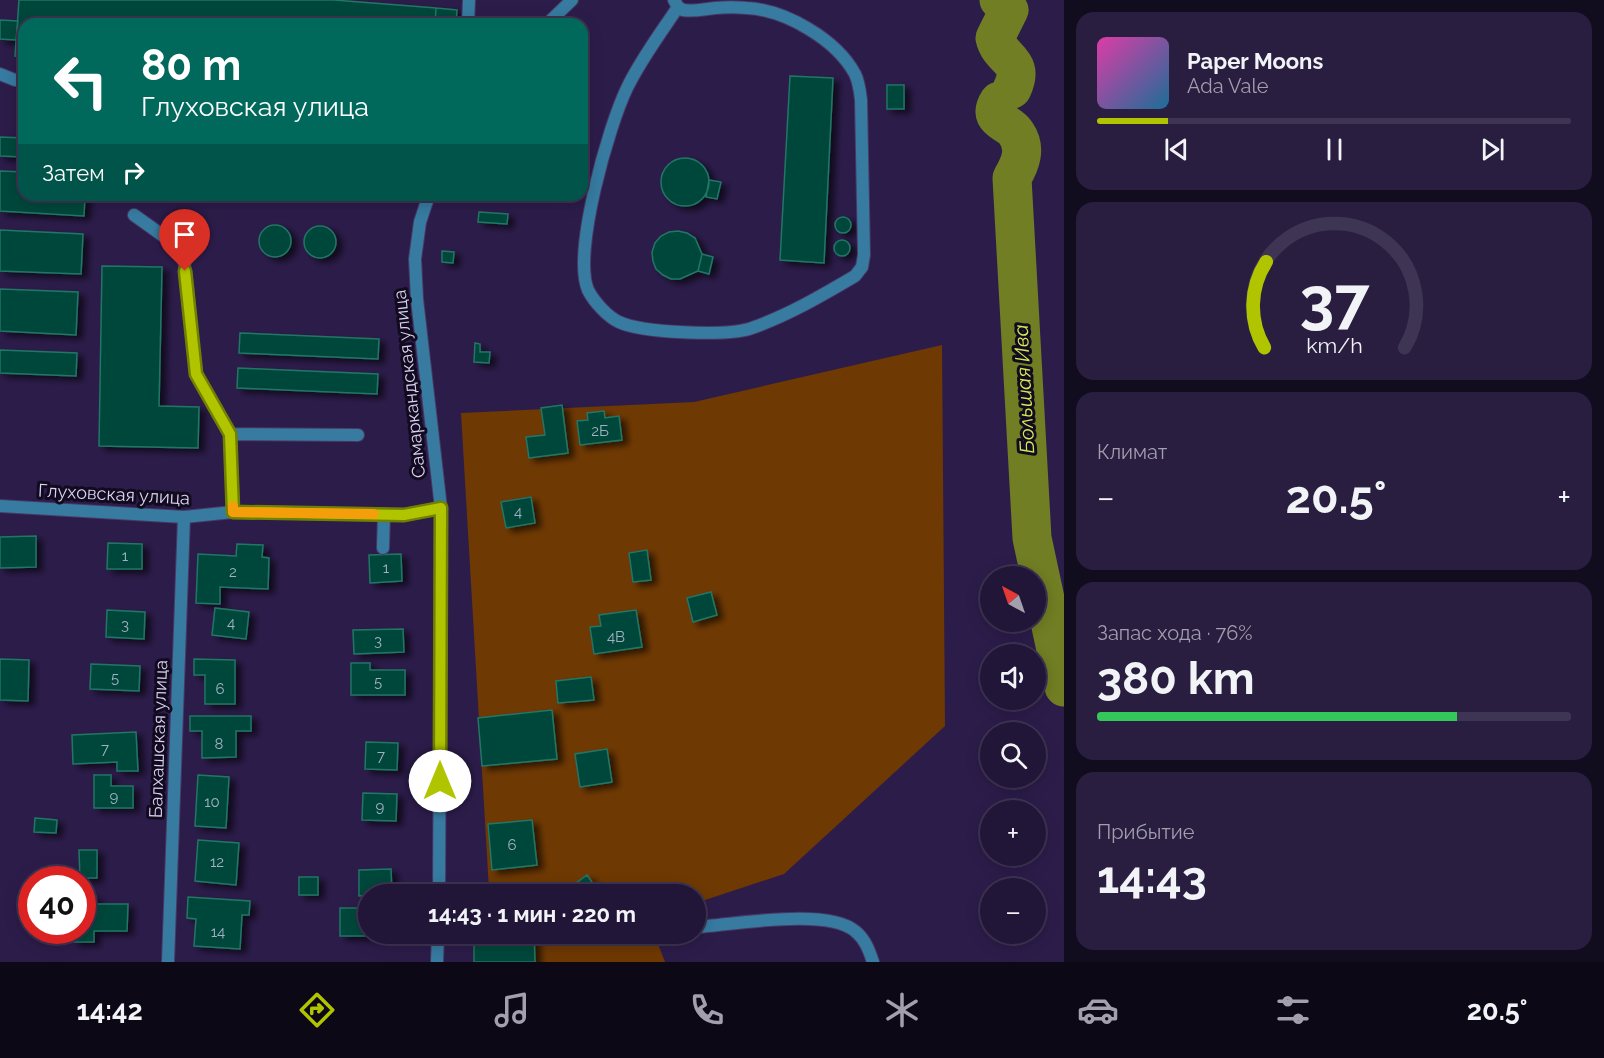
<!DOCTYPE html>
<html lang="ru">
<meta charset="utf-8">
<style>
body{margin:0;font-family:Raleway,sans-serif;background:#291e40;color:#f1f3f6;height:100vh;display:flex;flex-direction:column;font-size:22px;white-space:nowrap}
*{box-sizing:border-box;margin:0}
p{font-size:20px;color:#a29fae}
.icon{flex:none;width:33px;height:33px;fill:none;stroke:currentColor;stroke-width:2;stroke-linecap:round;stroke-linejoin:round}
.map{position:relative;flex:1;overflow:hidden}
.details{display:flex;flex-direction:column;gap:12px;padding:12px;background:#120c1f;width:540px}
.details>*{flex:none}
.hud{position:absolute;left:18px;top:18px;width:570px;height:183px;border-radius:18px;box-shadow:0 3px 15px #0003,0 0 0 2px #3e3453;background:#00695c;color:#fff;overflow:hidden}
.needle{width:39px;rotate:320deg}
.controls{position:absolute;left:980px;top:566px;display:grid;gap:12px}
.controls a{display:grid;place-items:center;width:66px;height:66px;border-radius:50%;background:#211538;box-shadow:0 3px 15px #0003,0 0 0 2px #3e3453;font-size:30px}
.speed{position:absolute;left:18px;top:866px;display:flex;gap:12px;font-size:30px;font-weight:700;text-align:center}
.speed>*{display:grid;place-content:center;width:78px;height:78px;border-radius:50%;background:#211538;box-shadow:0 3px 15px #0003,0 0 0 2px #3e3453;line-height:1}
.speed .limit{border:9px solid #d22;background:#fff;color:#111}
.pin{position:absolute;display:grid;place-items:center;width:51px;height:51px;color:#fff;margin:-62px -26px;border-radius:50% 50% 50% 0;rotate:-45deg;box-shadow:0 0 6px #0007}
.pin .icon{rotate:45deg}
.me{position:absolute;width:66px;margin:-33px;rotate:0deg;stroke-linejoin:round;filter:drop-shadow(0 0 4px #0008)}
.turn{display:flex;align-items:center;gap:21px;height:126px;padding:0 24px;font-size:27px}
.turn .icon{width:78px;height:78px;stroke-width:2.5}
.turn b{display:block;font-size:42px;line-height:51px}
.then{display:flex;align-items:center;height:57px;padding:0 24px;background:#0003;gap:12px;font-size:22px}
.big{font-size:45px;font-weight:700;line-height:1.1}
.details .card{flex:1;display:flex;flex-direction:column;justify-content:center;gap:9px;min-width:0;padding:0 21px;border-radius:18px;background:#291e40}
.details .dial{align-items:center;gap:0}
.dial svg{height:156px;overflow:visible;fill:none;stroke:#3e3453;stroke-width:7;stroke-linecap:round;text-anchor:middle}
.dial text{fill:#f1f3f6;stroke:none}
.song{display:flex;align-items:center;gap:18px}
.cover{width:72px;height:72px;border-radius:9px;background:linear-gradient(135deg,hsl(320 70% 55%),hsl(200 70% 35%))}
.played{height:6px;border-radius:3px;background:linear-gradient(90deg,#b0c500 15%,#3e3453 15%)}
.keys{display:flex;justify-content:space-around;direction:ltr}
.heat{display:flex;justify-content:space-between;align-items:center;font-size:33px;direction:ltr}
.charge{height:9px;border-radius:4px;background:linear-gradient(90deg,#34c759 76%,#3e3453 0)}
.trip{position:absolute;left:358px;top:884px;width:348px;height:60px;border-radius:30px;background:#211538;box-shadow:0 3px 15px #0003,0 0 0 2px #3e3453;font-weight:700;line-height:60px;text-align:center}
.menu{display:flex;height:96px;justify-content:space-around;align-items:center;background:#0d0816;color:#a29fae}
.menu .icon{width:42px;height:42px}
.menu .selected{color:#b0c500}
.menu b{font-size:27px;color:#f1f3f6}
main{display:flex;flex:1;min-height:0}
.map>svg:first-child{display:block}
</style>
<main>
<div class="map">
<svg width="1064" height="962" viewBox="0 0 1064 962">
<defs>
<filter id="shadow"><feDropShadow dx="6" dy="4" stdDeviation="3" flood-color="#0009"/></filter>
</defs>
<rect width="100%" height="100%" fill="#2c1c4a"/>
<path fill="#6f3903" d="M942 345 945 726 784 874 696 903V894H521L489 890 461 413 694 402Z
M478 933H593L655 936 665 962H478Z"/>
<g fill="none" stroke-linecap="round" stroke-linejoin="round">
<path stroke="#717e23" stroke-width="39" d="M999 0 1006 5 1009 10 995 38C1000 60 1026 60 1012 89
M999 101C986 121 1008 121 1016 133 1027 149 1020 164 1012 178L1032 538 1064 687"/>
</g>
<path fill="#00473b" stroke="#227665" stroke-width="1.5" filter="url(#shadow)" d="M19 0H334L436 8 435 24H24V57L15 56Z
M436 8 457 10 456 24H435Z
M0 20 18 21 16 40 0 39Z
M790 76 833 78 824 263 780 260Z
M887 85H904V109H887Z
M0 137 24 138V157L0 156Z
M661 182a24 24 0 1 1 48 0a24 24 0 1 1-48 0Z
M0 171 24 172V195H85L84 216 0 211Z
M709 180 721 182 717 199 706 197Z
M479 212 508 214 507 224 478 222Z
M835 225a8 8 0 1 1 16 0a8 8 0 1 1-16 0Z
M259 241a16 16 0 1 1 32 0a16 16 0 1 1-32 0Z
M304 242a16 16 0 1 1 32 0a16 16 0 1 1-32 0Z
M0 230 83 234 81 274 0 271Z
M678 231 687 233 695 238 702 254 698 271 680 279H671L663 275 656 269 653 261 652 252 655 243 661 236 669 232Z
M834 248a8 8 0 1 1 16 0a8 8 0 1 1-16 0Z
M442 251 454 252 453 263 442 262Z
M702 254 713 257 709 274 698 271Z
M102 266 162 267 159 406 199 407 198 448 99 446Z
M0 289 78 292 76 335 0 331Z
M240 333 379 339 378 359 239 353Z
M475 343 480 344V352H490L489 363 474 362Z
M0 350 77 353 76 376 0 373Z
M238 368 378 374 377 394 237 388Z
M562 405 568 453 529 458 526 437 545 435 541 408Z
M604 411 605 418 619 416 622 440 580 445 577 421 588 420 587 413Z
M531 497 535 523 506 528 501 502Z
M36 536V567L0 568V537Z
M108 543 142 544V569H107Z
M237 544 263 545 262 557 269 558 268 589 220 587V604L196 603 198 554 236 556Z
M647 550 651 580 633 582 629 553Z
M401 554 402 581 370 583 369 555Z
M711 592 717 615 693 622 687 598Z
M215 608 249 612 246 639 212 635Z
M107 610 145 612 144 639 106 637Z
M636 610 642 647 594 654 590 627 601 626 599 615Z
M403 629 404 652 354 654 353 630Z
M0 659 29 660 28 701 0 700Z
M194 659 235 660V704H205V675H194Z
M351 663H370V670H405V695H351Z
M91 664 140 666 139 691 90 689Z
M591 677 594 700 558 703 556 681Z
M552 710 557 759 482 766 478 718Z
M190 716H251V731H236V757L202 758V731H190Z
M136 732 138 771H117V762L73 764 72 735Z
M366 742 398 743 397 770 365 769Z
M607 749 612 782 580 787 575 754Z
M94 775H111V786H133V808H94Z
M198 775 229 777 226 828 195 826Z
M363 793 397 794 396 821 362 820Z
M35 818 57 820 56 833 34 832Z
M532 820 537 865 492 870 488 824Z
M198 840 239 843 236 885 195 881Z
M79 850H97V878H80Z
M391 869 392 894 359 896V870Z
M587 875 598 891 594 894H571L568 889Z
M299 877H318V895H299Z
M82 896H95V904H128L127 931H94V942H73L74 931 67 930H82Z
M188 897 250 901 249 915H242L240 949 194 946 196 919 187 918Z
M340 908H369V933H392V936H340Z
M534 934 535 962H474V935Z"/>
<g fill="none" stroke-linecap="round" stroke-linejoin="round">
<defs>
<path id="service" d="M674 0 678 7 683 10C694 12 704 9 715 8 725 7 737 7 747 8 785 10 836 39 855 74 859 82 860 92 861 100L864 255 862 267 855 276C821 296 787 316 749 329 725 336 642 333 619 322 608 317 594 302 588 290 572 253 609 125 627 88 641 59 660 34 678 7
M468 24 469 0
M0 74 15 80H24
M134 215 183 250 196 374 230 434
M233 512 230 434 358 435
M383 548 384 514
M696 927C733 925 827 907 855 931 865 939 869 950 873 962"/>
<path id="minor" d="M0 506 184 517 233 512 404 515 441 508
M168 962 184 517"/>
<path id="tertiary" d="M547 24 572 0
M429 195 420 222 415 259 417 299 441 508 439 894
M437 962 438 933"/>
</defs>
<use href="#service" stroke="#483965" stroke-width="14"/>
<use href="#minor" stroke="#483965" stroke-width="14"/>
<use href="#tertiary" stroke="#483965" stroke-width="14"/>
<use href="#service" stroke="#377ba1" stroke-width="12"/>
<use href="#minor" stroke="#377ba1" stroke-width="12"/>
<use href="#tertiary" stroke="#377ba1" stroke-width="12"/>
</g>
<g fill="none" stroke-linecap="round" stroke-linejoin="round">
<defs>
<path id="route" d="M185 271 196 374 230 434 233 512 404 515 441 508 440 781"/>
</defs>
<use href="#route" stroke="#728000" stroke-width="15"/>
<use href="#route" stroke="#b0c500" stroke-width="10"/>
<path stroke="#f59e0b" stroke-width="10" d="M233 506V512L374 514"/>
</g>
<g text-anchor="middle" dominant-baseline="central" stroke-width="6" stroke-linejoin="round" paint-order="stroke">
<g font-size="15" fill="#a3afc3">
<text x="600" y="431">2Б</text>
<text x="518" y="512">4</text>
<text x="125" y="556">1</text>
<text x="386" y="568">1</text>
<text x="233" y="572">2</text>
<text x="231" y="623">4</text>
<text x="125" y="625">3</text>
<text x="616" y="637">4В</text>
<text x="378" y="641">3</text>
<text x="115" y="678">5</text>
<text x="378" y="682">5</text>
<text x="220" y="689">6</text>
<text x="219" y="744">8</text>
<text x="105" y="749">7</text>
<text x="381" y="756">7</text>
<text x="114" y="797">9</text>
<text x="212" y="802">10</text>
<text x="380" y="807">9</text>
<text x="512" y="845">6</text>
<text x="217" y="862">12</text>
<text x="218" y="932">14</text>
</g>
<g font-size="18" fill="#d9d2f0" stroke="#120b20">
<text transform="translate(409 384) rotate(-96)">Самаркандская улица</text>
<text transform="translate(114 494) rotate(3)">Глуховская улица</text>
<text transform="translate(158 739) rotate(-88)">Балхашская улица</text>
</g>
<g font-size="20" font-style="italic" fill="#d5ea55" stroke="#120b20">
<text transform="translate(1024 389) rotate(-93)">Большая Ива</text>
</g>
</g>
</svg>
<div class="controls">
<a><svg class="needle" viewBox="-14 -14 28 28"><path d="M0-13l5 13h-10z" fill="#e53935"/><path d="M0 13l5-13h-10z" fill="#a29fae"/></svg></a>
<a><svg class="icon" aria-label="sound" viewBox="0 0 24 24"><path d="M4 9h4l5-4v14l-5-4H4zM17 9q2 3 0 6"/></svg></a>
<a><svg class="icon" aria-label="search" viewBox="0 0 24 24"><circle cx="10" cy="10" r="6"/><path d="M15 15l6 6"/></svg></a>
<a>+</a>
<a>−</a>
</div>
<div class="speed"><div class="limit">40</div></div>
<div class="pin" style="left:185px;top:271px;background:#d93025"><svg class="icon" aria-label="arrive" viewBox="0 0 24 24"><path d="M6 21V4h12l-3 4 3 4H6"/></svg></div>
<svg class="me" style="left:440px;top:781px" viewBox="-20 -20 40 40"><circle r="19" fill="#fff"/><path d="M0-13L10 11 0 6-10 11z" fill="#b0c500"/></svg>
<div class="trip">14:43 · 1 мин · 220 m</div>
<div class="hud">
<div class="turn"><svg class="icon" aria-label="left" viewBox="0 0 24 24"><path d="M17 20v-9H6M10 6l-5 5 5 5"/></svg><div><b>80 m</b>Глуховская улица</div></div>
<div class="then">Затем<svg class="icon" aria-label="right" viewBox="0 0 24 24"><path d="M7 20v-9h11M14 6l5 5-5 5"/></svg></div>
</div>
</div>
<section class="details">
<div class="card">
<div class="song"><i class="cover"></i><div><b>Paper Moons</b><p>Ada Vale</p></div></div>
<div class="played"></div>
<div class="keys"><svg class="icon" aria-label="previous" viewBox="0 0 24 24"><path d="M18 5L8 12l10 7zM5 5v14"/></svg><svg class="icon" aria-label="pause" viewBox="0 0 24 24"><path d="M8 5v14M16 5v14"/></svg><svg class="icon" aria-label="next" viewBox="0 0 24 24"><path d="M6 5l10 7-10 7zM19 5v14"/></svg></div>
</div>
<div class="card dial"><svg viewBox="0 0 100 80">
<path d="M14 69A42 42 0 1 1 86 69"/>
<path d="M14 69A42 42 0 0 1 15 25" stroke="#b0c500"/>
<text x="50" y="56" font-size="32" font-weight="700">37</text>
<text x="50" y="72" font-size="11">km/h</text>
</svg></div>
<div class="card"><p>Климат</p>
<div class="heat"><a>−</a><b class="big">20.5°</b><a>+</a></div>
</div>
<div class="card"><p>Запас хода · 76%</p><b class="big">380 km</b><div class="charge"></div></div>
<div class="card"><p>Прибытие</p><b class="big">14:43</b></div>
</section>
</main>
<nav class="menu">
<b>14:42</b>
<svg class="icon selected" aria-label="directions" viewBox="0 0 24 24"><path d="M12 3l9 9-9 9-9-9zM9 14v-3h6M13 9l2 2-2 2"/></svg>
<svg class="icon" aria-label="music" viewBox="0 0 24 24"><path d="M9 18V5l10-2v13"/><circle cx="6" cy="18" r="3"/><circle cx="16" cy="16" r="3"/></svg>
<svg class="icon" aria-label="phone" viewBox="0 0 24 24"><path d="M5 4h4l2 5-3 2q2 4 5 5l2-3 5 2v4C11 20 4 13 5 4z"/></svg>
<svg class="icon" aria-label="climate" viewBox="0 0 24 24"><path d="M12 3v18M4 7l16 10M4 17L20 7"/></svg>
<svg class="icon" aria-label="car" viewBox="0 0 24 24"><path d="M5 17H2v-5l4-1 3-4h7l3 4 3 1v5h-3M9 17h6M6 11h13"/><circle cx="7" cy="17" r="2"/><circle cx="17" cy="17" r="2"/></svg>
<svg class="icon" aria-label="filters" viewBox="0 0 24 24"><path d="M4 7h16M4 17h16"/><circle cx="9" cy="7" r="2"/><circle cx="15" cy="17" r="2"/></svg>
<b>20.5°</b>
</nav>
